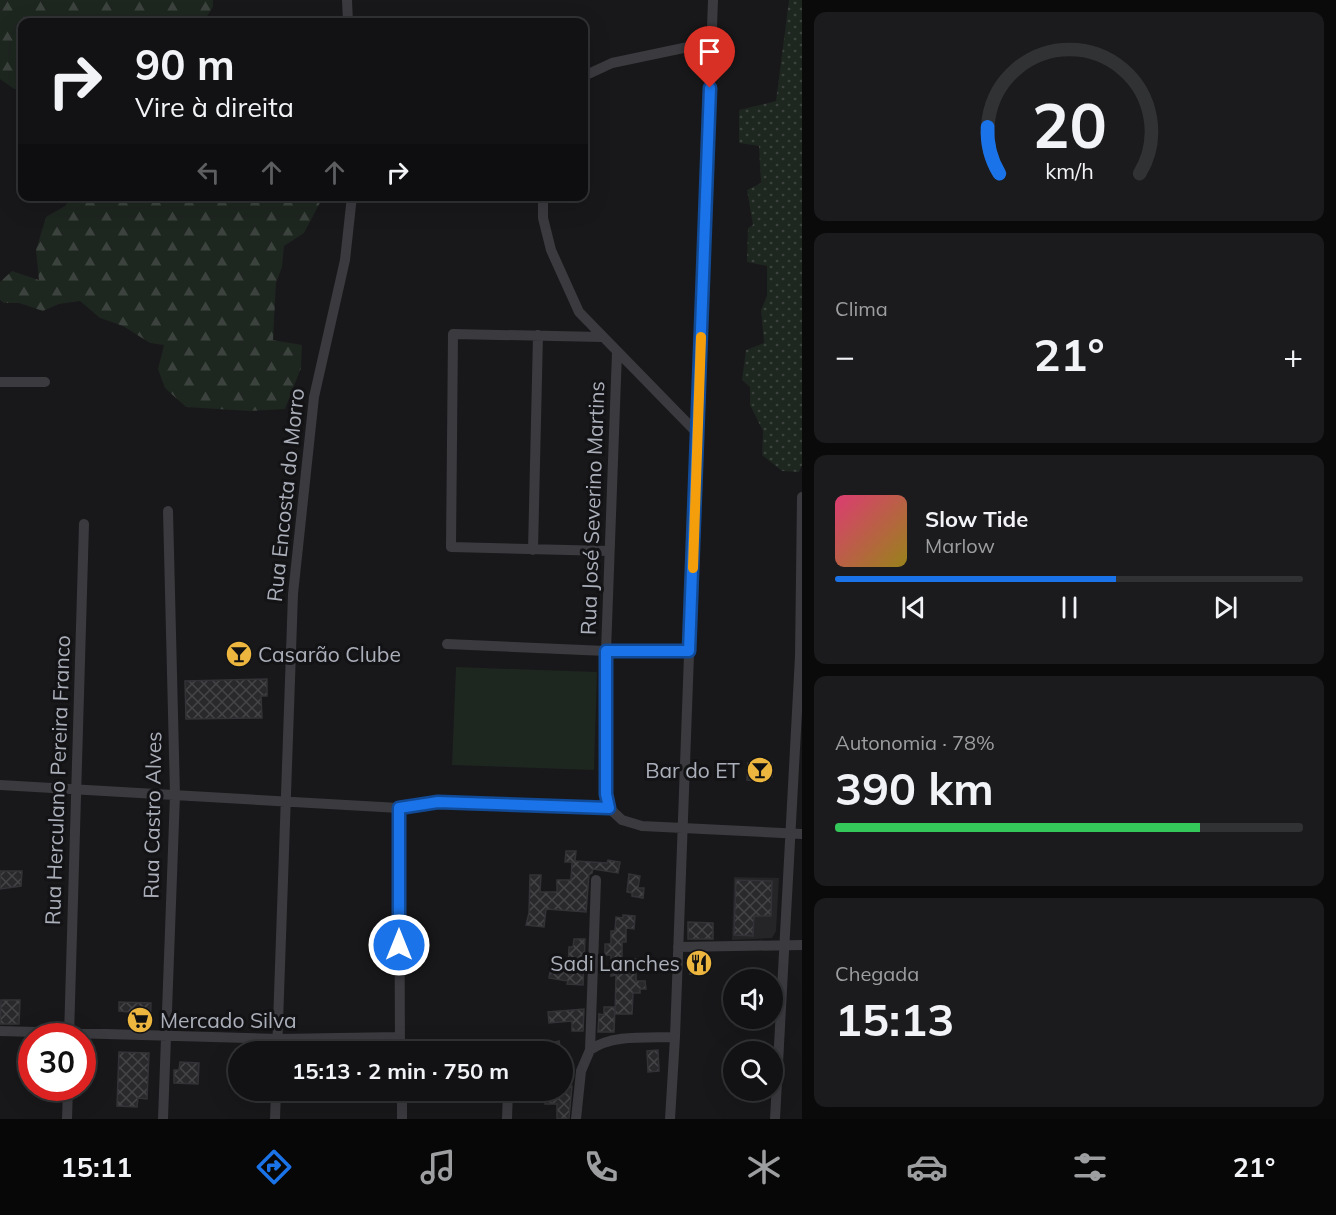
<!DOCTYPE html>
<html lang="pt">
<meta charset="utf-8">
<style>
body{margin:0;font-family:Mulish,sans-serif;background:#1b1b1d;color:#f1f3f6;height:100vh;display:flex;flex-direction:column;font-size:22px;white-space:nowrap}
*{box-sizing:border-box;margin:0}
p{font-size:20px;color:#9c9ea0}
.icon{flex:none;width:33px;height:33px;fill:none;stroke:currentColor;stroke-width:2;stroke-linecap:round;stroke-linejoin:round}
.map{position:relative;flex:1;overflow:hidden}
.details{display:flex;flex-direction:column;gap:12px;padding:12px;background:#0a0a0b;width:534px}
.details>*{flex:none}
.banner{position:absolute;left:18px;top:18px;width:570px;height:183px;border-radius:12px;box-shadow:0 6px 24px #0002,0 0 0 2px #313234;background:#121214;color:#f1f3f6;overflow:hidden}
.fabs{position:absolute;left:723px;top:969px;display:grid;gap:12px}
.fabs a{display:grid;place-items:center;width:60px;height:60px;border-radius:50%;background:#121214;box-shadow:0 6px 24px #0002,0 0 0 2px #313234;font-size:30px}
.speed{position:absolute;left:18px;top:1023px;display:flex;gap:12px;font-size:30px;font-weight:700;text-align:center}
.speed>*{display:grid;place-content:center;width:78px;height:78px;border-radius:50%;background:#121214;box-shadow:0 6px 24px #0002,0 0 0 2px #313234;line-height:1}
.speed .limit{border:9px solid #d22;background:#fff;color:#111}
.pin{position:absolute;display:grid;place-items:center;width:51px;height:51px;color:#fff;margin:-62px -26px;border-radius:50% 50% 50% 0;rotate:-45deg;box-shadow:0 0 6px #0007}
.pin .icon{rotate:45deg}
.me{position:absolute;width:66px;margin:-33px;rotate:0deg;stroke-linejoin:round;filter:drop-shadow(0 0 4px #0008)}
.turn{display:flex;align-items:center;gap:21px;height:126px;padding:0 18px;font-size:27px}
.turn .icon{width:78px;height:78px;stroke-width:2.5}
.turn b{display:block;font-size:42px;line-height:51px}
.lanes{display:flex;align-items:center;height:57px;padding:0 18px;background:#0003;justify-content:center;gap:30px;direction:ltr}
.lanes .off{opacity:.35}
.big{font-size:45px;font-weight:700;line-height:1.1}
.details .card{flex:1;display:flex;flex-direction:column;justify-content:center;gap:9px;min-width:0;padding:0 21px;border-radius:12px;background:#1b1b1d}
.details .dial{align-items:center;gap:0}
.dial svg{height:156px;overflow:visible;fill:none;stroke:#313234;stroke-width:7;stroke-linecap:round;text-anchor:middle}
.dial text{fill:#f1f3f6;stroke:none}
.song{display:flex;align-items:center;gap:18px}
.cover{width:72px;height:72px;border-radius:9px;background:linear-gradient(135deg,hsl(340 70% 55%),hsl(50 70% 35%))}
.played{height:6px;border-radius:3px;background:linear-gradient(90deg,#1a73e8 60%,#313234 60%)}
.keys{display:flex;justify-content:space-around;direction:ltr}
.heat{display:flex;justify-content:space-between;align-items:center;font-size:33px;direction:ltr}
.charge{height:9px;border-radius:4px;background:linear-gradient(90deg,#34c759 78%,#313234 0)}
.trip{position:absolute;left:228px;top:1041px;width:345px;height:60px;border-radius:30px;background:#121214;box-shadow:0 6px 24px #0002,0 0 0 2px #313234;font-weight:700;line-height:60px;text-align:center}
.tab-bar{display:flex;height:96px;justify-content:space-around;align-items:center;background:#070708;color:#9c9ea0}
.tab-bar .icon{width:42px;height:42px}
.tab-bar .on{color:#1a73e8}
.tab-bar b{font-size:27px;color:#f1f3f6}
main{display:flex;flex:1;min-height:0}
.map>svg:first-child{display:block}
</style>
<main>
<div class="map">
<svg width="802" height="1119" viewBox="0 0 802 1119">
<defs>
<pattern id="grass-dots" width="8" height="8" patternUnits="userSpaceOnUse" patternTransform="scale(1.5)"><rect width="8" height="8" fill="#1e2620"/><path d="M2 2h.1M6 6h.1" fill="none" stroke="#3c433e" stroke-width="1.8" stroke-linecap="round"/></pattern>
<pattern id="forest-firs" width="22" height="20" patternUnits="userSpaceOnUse" patternTransform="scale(1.5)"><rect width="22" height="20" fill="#1e2620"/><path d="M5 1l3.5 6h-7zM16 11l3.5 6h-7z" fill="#3c433e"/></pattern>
<pattern id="building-cross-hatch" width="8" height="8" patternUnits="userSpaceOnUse" patternTransform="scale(1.5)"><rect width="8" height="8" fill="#29282b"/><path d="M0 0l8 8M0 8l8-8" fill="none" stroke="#454548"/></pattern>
</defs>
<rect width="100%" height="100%" fill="#18181a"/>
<path fill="#252427" d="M734 877 779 878 776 931 772 938 732 940Z"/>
<path fill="url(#grass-dots)" d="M789 0H802V465L799 472 782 471 762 455 763 431 750 405V387L742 380 746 350 764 343 761 310 767 296V266L747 262 748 228 753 225 747 190 761 183 759 146 739 143V110L776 101Z"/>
<path fill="url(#forest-firs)" d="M0 0H213V7L203 22H22V88L14 89 0 79Z
M72 196 323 197 304 233 284 246 282 267 276 283 273 340 302 345 301 368 285 409 249 411 186 407 165 388 158 369 164 345 150 343 123 326 100 318 80 301 59 304 43 311 19 303H4L0 300V282L12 271 39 280 36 250 46 217 65 206Z"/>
<path fill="#1e2620" d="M456 667 597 672 594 770 452 765Z"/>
<path fill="url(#building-cross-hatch)" stroke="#333236" stroke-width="1.5" d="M267 679V696H261L262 718 186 719 185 681Z
M748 763 772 764V777H765V781L747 780Z
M566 851H576L575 861 607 863 608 860 620 862 618 873 593 869 592 873 589 875 586 912 546 909 544 927 526 925 529 913 530 875H541L540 892H557V880H571L572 862H565Z
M0 871H22L21 886 0 889Z
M629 874 640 876 638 888H644L643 898 632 896V893L627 892Z
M736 880 772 881 771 916H754L753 936 734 935Z
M623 915 635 916 634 929 626 928V942H622V959H636V981H645L646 989H640V993H633L632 1014H615L616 975 611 976V955H605V944H611V931H615L616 917 623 918Z
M688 922 713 923V939H688Z
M574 939H585L583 985 567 984 568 981 549 978 551 966 568 969 569 947H573Z
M691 956 708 957V969H700V975L690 974Z
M1 1000H20L19 1024H0Z
M119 1002 151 1003 150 1028 129 1027 130 1012 119 1011Z
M604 1007H615L614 1032H598L599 1014 604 1015Z
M584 1009 583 1031H572V1021L549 1023 548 1012Z
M559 1041 561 1052H550L549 1044Z
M658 1050 659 1071 648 1072 647 1051Z
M119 1052 149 1053 147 1099 138 1098 137 1107 117 1106Z
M180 1062 199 1063 198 1084 174 1083V1070H179Z
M572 1086 569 1118 557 1119V1104H545V1100L532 1101 531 1090H562V1087Z"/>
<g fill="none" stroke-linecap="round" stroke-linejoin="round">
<path stroke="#3a3a3f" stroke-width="10" d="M347 0 348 22
M584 76 612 63 712 42
M543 196V218L551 250 579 312 698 434
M602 337 453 334 451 547 608 551
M0 382H45
M533 550 538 335
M447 644 606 651H689
M0 785 399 808 438 802 609 808
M399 808 400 1052
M609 808 606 794V651L617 352
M609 808 622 820 642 826 802 834
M678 947 802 945
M0 1031 278 1039 399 1037
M69 1036 84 524
M590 1050C612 1034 648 1038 675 1037
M277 1052 293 594 314 397 345 260 352 196
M67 1119 68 1088
M163 1119 175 795 168 511
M275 1119 276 1090
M402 1119V1090
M507 1119 508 1090
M576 1119 581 1071 590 1050 596 880
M670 1119 675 1037 713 0
M775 1119 800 656 802 497"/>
</g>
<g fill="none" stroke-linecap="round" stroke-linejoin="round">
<defs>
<path id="route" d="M399 945V808L438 802 609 808 606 794V651H689L710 88"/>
</defs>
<use href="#route" stroke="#114b97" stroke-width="15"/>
<use href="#route" stroke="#1a73e8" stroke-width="10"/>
<path stroke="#f59e0b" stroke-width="10" d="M693 568 701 337"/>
</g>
<defs>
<symbol id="bar-disc" viewBox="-11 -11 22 22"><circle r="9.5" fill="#edb63e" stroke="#131316"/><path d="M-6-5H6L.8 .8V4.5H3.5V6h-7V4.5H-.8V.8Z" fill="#111"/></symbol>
<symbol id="restaurant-disc" viewBox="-11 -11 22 22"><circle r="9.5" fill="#edb63e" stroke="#131316"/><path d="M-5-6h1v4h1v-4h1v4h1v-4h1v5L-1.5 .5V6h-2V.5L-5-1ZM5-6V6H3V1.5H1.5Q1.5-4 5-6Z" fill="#111"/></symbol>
<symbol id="supermarket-disc" viewBox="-11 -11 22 22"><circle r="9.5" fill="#edb63e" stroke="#131316"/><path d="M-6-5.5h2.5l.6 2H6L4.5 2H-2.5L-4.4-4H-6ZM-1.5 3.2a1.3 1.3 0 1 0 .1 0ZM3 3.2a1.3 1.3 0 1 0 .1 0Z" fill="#111"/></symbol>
</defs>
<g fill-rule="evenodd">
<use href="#bar-disc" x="224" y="639" width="30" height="30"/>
<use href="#bar-disc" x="745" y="755" width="30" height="30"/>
<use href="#restaurant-disc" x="684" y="948" width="30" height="30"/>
<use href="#supermarket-disc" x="125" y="1005" width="30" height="30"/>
</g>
<g text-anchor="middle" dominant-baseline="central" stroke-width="6" stroke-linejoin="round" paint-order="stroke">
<g font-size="21" fill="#abafba" stroke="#131316">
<text transform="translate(285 495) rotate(-84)">Rua Encosta do Morro</text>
<text transform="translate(592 508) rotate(-88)">Rua José Severino Martins</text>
<text transform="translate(57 780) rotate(-88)">Rua Herculano Pereira Franco</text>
<text transform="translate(152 815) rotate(-89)">Rua Castro Alves</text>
</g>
<g font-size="21" fill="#abafba" stroke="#131316" text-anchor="start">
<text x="258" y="654">Casarão Clube</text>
<text x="740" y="770" text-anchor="end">Bar do ET</text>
<text x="680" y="963" text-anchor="end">Sadi Lanches</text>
<text x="160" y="1020">Mercado Silva</text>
</g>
</g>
</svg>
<div class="fabs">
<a><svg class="icon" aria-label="sound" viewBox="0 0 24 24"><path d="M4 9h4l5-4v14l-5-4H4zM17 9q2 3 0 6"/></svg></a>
<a><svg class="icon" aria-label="search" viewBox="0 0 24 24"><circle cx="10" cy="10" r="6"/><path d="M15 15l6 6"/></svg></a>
</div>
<div class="speed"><div class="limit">30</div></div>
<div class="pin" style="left:710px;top:88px;background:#d93025"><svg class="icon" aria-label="arrive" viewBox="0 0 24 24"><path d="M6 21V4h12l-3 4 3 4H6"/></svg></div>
<svg class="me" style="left:399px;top:945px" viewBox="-20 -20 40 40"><circle r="17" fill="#1a73e8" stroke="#fff" stroke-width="3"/><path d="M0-11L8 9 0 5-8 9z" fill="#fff"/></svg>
<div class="trip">15:13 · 2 min · 750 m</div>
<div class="banner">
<div class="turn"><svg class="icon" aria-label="right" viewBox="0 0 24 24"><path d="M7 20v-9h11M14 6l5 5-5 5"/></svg><div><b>90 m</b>Vire à direita</div></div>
<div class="lanes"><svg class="icon off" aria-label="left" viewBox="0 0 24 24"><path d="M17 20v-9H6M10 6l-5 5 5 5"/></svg><svg class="icon off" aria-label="ahead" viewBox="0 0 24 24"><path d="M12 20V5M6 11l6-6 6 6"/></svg><svg class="icon off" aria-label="ahead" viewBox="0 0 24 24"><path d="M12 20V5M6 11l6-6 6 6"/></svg><svg class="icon" aria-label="right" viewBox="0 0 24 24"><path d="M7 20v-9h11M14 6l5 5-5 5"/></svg></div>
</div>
</div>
<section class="details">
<div class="card dial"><svg viewBox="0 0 100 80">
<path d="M14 69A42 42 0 1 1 86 69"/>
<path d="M14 69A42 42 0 0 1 8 45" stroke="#1a73e8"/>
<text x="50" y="56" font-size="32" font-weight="700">20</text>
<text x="50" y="72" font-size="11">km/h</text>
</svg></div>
<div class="card"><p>Clima</p>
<div class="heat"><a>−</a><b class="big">21°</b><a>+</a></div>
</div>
<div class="card">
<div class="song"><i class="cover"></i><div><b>Slow Tide</b><p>Marlow</p></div></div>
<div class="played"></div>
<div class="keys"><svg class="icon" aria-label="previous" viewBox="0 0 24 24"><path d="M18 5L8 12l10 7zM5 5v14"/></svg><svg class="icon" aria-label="pause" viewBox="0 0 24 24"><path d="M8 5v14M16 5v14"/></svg><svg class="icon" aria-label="next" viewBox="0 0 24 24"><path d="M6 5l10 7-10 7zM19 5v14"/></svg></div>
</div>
<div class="card"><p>Autonomia · 78%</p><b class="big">390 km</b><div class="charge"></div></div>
<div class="card"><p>Chegada</p><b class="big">15:13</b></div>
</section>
</main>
<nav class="tab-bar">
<b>15:11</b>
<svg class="icon on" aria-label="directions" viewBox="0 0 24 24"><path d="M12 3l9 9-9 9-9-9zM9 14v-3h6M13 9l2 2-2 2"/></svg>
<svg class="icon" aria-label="music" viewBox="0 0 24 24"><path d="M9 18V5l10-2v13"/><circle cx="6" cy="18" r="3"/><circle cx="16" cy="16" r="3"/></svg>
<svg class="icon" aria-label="phone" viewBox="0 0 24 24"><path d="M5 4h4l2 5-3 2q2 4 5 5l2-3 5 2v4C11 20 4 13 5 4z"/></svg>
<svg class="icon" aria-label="climate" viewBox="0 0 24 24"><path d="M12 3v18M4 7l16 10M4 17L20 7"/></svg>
<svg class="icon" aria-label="car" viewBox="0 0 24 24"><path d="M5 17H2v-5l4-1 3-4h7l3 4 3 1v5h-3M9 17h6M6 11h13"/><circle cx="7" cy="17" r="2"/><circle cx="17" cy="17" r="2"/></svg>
<svg class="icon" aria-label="filters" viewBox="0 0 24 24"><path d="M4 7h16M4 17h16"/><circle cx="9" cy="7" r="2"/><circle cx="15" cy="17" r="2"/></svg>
<b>21°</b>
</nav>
